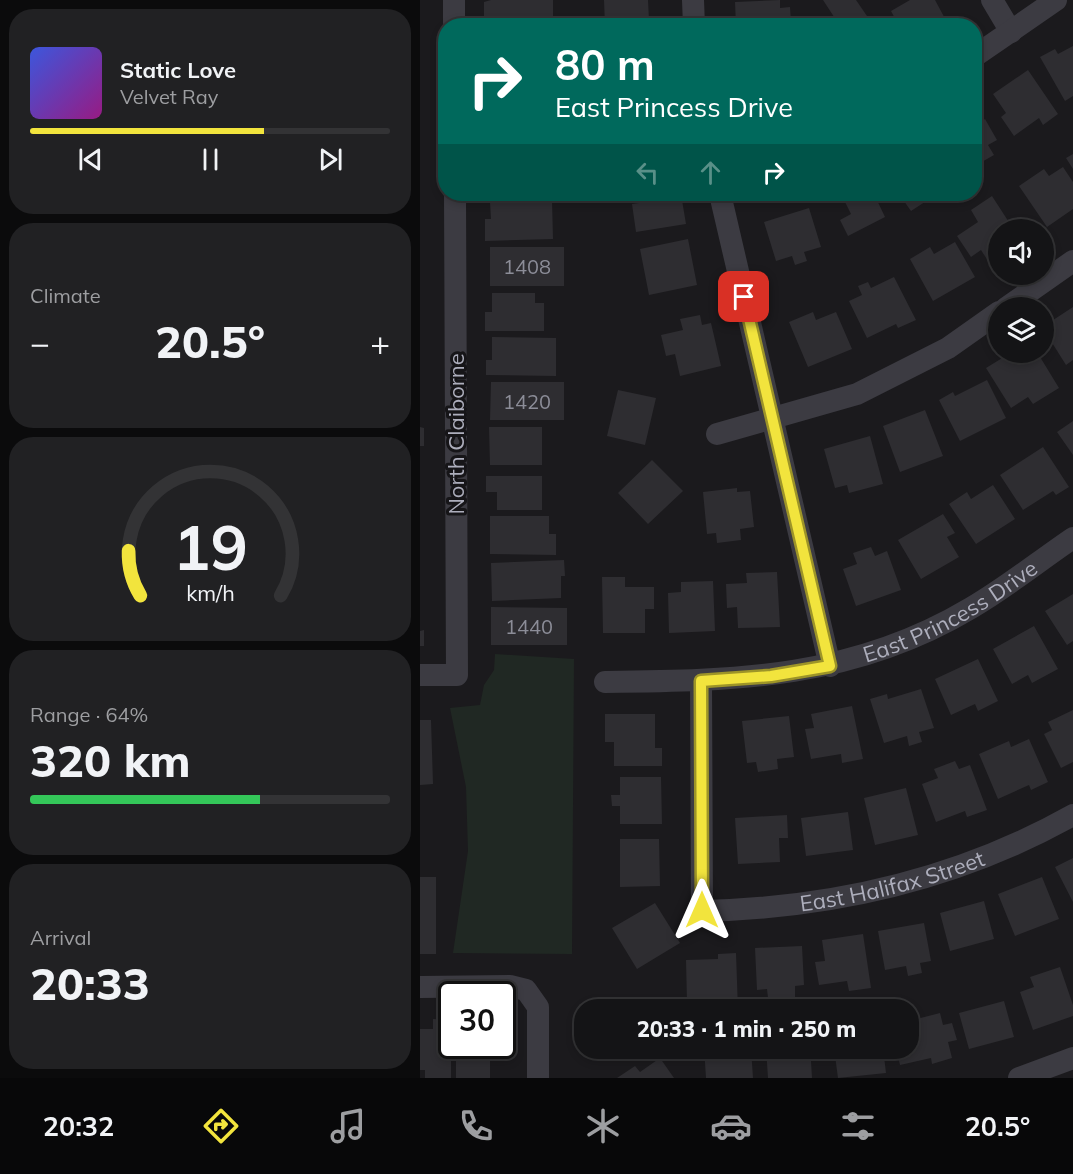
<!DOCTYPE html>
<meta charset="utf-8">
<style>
body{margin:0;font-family:Mulish,sans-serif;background:#212123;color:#f1f3f6;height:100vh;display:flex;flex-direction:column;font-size:22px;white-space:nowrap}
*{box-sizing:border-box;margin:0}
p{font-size:20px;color:#9d9ea1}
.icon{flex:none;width:33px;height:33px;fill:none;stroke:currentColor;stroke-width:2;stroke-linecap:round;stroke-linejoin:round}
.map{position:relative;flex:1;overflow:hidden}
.panel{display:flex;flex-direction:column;gap:9px;padding:9px;background:#0b0b0c;width:420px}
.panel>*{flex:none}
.hud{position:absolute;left:18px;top:18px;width:544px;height:183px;border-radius:24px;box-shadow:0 3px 9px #0003,0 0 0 2px #333335;background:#00695c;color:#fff;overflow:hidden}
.tools{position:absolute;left:568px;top:219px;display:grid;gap:12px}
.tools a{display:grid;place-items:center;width:66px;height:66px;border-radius:50%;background:#141416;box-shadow:0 3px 9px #0003,0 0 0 2px #333335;font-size:30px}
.speed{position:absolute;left:18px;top:981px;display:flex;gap:12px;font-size:30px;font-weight:700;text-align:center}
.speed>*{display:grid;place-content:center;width:78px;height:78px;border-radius:50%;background:#141416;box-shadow:0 3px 9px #0003,0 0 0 2px #333335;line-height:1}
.speed .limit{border:3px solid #111;border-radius:9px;background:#fff;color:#111}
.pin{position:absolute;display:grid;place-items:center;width:51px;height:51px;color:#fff;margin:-26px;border-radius:12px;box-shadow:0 3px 9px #0006}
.me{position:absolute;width:66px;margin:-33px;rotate:0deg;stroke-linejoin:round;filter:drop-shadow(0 0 4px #0008)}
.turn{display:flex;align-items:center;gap:21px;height:126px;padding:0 18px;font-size:27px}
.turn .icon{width:78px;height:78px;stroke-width:2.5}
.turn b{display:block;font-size:42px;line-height:51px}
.lanes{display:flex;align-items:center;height:57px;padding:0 18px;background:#0003;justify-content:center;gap:30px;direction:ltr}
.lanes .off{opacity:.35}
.big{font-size:45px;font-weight:800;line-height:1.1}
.panel .widget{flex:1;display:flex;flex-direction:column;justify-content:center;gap:9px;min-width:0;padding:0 21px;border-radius:24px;background:#212123}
.panel .dial{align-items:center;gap:0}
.dial svg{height:156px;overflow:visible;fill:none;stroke:#333335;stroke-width:7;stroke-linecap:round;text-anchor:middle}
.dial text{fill:#f1f3f6;stroke:none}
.song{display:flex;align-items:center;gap:18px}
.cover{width:72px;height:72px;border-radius:9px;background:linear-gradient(135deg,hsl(230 70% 55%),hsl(310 70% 35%))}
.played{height:6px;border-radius:3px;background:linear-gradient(90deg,#f2e43d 65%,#333335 65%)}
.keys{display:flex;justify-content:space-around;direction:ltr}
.heat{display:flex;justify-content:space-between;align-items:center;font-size:33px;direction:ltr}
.charge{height:9px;border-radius:4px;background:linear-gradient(90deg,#34c759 64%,#333335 0)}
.trip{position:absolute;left:154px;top:999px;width:345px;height:60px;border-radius:24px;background:#141416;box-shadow:0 3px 9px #0003,0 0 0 2px #333335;font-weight:800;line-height:60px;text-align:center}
.tabs{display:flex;height:96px;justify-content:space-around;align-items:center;background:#080809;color:#9d9ea1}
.tabs .icon{width:42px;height:42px}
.tabs .on{color:#f2e43d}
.tabs b{font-size:27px;color:#f1f3f6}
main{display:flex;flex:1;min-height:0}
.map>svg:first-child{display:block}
</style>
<main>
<section class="panel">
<div class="widget">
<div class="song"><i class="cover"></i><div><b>Static Love</b><p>Velvet Ray</p></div></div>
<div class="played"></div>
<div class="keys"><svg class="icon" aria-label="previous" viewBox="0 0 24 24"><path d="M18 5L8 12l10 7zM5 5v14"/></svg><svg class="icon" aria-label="pause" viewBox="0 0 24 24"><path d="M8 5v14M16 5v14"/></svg><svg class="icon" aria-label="next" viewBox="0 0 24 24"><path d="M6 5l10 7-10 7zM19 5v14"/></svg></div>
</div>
<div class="widget"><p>Climate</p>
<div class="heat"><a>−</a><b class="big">20.5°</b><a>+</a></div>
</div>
<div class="widget dial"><svg viewBox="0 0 100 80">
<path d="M14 69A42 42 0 1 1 86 69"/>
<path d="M14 69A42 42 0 0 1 8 46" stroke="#f2e43d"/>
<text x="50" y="56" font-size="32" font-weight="700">19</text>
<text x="50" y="72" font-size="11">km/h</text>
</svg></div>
<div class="widget"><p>Range · 64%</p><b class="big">320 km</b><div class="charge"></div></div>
<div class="widget"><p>Arrival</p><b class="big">20:33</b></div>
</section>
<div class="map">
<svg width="653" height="1078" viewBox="0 0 653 1078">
<rect width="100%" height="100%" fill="#1b1a1d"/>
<path fill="#202823" d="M75 654 154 659 152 954 33 953 48 851 46 787 30 708 60 705 64 685 74 670Z"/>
<path fill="#2e2d31" d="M71 0H133V16L64 17V2Z
M184 0H228L229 20 223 21 224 26H185Z
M360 0V8L370 7 371 22 361 23V26H316L315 2Z
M403 0H436L447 16 433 26H420Z
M490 0H515L529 26H479L471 11Z
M653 46V96L645 101 620 57 635 49 638 54Z
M608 70 638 114 623 125 619 118 594 136 581 117 586 113 573 94Z
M565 119 577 140 568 145 574 155 560 163 555 157V125Z
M653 154V169L646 158Z
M643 167 653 182V209L627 227 599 186 624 169 629 176Z
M68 194H145V196H68Z
M218 194H261L266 224 216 232 212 204 219 203Z
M421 194H454L465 217 428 236 420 220 431 214Z
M479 194H517L491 211Z
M572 196 594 230H579V258L570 264 561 250 551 257 537 236 558 222 551 210Z
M132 200 133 239 65 241V219H71L70 202Z
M389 208 401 247 384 252 387 261 375 265 372 256 356 261 344 222Z
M268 239 277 285 229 295 220 249Z
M535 242 555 277 513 301 490 259 510 247 514 254Z
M70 247H144V286H70Z
M474 277 496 320 478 328 476 324 447 338 429 301 442 295 438 286 448 282 451 288Z
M72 293H115V303H124V331H65V312H72Z
M653 307V360L646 365 624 330V326Z
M393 312 396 320 416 312 432 349 388 367 369 322Z
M280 315 282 325 291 323 301 366 260 376 255 354 246 356 241 335 263 330 260 319Z
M72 337 136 338V376L66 375V360H72Z
M592 352H617L639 388 613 404 608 397 591 408 566 368Z
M567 380 586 418 540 441 519 400 533 392 535 396Z
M71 382H144V420H70Z
M198 390 236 398 225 445 187 436Z
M505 410 523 456 480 472 463 426Z
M653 421V455L637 432Z
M0 427 4 428V446H0Z
M69 427H122V465H70Z
M450 436 463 484 429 493 427 485 415 488 404 449Z
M623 447 649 487 636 495 633 491 603 510 580 475Z
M232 460 263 491 228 524 198 493Z
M66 476H122V510H77V492H66Z
M573 485 595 519 556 544 529 504 547 492 551 499Z
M317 488V492L330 491 334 527 320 529 321 540 297 543 296 533 287 534 283 492Z
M523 514 535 533 527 537 539 557 501 579 478 540Z
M70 516H129V534H136V555L70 554Z
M451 547 455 556 467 551 481 590 436 606 423 569 437 564 433 553Z
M144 560 145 576H141V598L72 601 71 563Z
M357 572 360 627 318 628 317 607 307 608 306 584 327 583 326 573Z
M182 577H205V587H234V609H225V633H183Z
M293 581 295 631 249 633 248 593 261 592V582Z
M653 594V641L647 645 625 611Z
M71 607 147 608V645H71Z
M614 626 638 669 612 683 608 675 592 684 573 649Z
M4 630V646H0V631Z
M558 659 578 701 558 711 555 704 531 715 515 679Z
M501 689 514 728 499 732 502 742 489 746 487 736 464 743 450 699 467 694 468 699Z
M432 706 443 759 422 763 421 754 391 759 385 729 394 728 391 714Z
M653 710V762L641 768 624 734 632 730 628 722Z
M185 714H235V748H242V766H194V742H185Z
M369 716 374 757 357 759 358 769 338 772 336 762 327 763 322 721Z
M0 720H11L13 784 0 785Z
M609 739 628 782 611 790 609 785 578 799 559 754 589 741 591 747Z
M535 761 539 769 550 765 567 810 547 817 545 811 516 822 502 784 518 778 514 769Z
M200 777H241L242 824H200V806H192L191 795H200Z
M486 788 498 835 455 845 444 798Z
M428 812 433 850 386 856 381 818Z
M367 815 368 838H359L360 862 318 864 315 818Z
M200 839H239L240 886 200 887Z
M653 858V902L635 867Z
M0 877H16V954H0Z
M622 877 639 919 595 936 578 894Z
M564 901 574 939 530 951 520 913Z
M235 903 260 943 217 969 192 928Z
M504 923 511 961 500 963 502 973 488 976 486 966 465 970 458 931Z
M443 934 451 988 429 991 427 981 399 985 395 962 405 961 402 940Z
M382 946 384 985 375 986V997L348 998 347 989 337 990 335 948Z
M316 953 318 1010H275V1001L267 1002 266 960 298 959V954Z
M640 967 653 1005V1016L613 1030 600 992 614 987 610 977Z
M584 1001 594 1037 549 1049 539 1013Z
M520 1013 523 1025 532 1023 537 1040 528 1042 532 1058 512 1064 511 1058 480 1065 476 1048H489V1021Z
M13 1019 31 1020V1078H5V1070H0V1029H13Z
M36 1046H70V1078H36Z
M284 1048H331L333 1078H286Z
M346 1048H398L399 1060 391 1061 392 1078H348Z
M414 1048H463L466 1073 418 1078Z
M240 1058 254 1078H197L215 1066 220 1072Z"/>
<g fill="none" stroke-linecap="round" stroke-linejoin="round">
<g stroke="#3c3b42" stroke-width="22">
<path d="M34 0V26"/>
<path d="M273 0 274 26"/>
<path d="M572 0 591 32"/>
<path d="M555 56 636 0"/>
<path d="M300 194 410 666"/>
<path d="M586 308 653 261"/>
<path d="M297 434 437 394 528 348 579 312"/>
<path d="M0 675H37L35 194"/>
<path id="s1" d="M281 681 282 911C413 908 539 879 653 815"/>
<path id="s2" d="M185 682C317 681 434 678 551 608 587 587 619 561 653 538"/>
<path d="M0 987 90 986 106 990 118 1007V1078"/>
<path d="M599 1078 653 1058"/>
</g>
</g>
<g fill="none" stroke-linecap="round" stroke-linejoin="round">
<defs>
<path id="route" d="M282 910 281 681 351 676 410 666 324 297"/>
</defs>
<use href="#route" stroke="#9d9428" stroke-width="15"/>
<use href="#route" stroke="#f2e43d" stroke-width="10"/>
</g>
<g text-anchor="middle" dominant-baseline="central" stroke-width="6" stroke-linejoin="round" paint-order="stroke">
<g font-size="20" fill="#8c8d98">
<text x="107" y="266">1408</text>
<text x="107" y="401">1420</text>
<text x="109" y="626">1440</text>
</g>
<g font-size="22" fill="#adaebc" stroke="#161518">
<text transform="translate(36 434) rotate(-90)">North Claiborne</text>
<text stroke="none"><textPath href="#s2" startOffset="358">East Princess Drive</textPath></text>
<text stroke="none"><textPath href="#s1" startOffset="423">East Halifax Street</textPath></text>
</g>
</g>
</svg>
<div class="tools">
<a><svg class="icon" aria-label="sound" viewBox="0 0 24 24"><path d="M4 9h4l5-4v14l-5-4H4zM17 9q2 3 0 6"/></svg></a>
<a><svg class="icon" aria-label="layers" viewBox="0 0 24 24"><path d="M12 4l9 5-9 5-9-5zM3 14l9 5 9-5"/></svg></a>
</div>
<div class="speed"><div class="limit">30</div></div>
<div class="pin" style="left:324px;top:297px;background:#d93025"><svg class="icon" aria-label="arrive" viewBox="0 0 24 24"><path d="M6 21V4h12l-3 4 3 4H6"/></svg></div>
<svg class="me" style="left:282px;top:910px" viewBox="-20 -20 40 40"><path d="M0-17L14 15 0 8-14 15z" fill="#f2e43d" stroke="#fff" stroke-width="4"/></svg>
<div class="trip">20:33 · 1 min · 250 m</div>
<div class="hud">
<div class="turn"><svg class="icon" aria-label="right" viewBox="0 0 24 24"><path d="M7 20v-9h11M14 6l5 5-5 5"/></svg><div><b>80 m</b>East Princess Drive</div></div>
<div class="lanes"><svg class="icon off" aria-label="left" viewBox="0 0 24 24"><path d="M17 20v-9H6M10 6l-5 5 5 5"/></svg><svg class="icon off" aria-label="ahead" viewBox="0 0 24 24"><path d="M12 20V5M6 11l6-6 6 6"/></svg><svg class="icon" aria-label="right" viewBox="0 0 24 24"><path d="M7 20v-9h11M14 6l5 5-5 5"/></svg></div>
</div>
</div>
</main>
<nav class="tabs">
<b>20:32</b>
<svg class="icon on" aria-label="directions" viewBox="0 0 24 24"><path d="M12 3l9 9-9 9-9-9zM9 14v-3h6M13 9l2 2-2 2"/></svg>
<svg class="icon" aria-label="music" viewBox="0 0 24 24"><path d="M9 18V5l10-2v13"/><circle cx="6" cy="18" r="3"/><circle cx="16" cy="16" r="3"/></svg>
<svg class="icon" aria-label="phone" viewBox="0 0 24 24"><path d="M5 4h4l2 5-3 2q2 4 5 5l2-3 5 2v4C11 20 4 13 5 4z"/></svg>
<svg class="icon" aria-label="climate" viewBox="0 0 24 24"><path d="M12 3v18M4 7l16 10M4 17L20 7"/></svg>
<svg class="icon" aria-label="car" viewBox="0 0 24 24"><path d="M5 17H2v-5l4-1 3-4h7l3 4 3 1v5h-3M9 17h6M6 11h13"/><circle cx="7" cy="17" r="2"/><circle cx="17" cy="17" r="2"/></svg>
<svg class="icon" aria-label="filters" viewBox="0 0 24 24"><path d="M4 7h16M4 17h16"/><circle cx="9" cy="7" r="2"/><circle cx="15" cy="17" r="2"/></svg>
<b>20.5°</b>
</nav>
